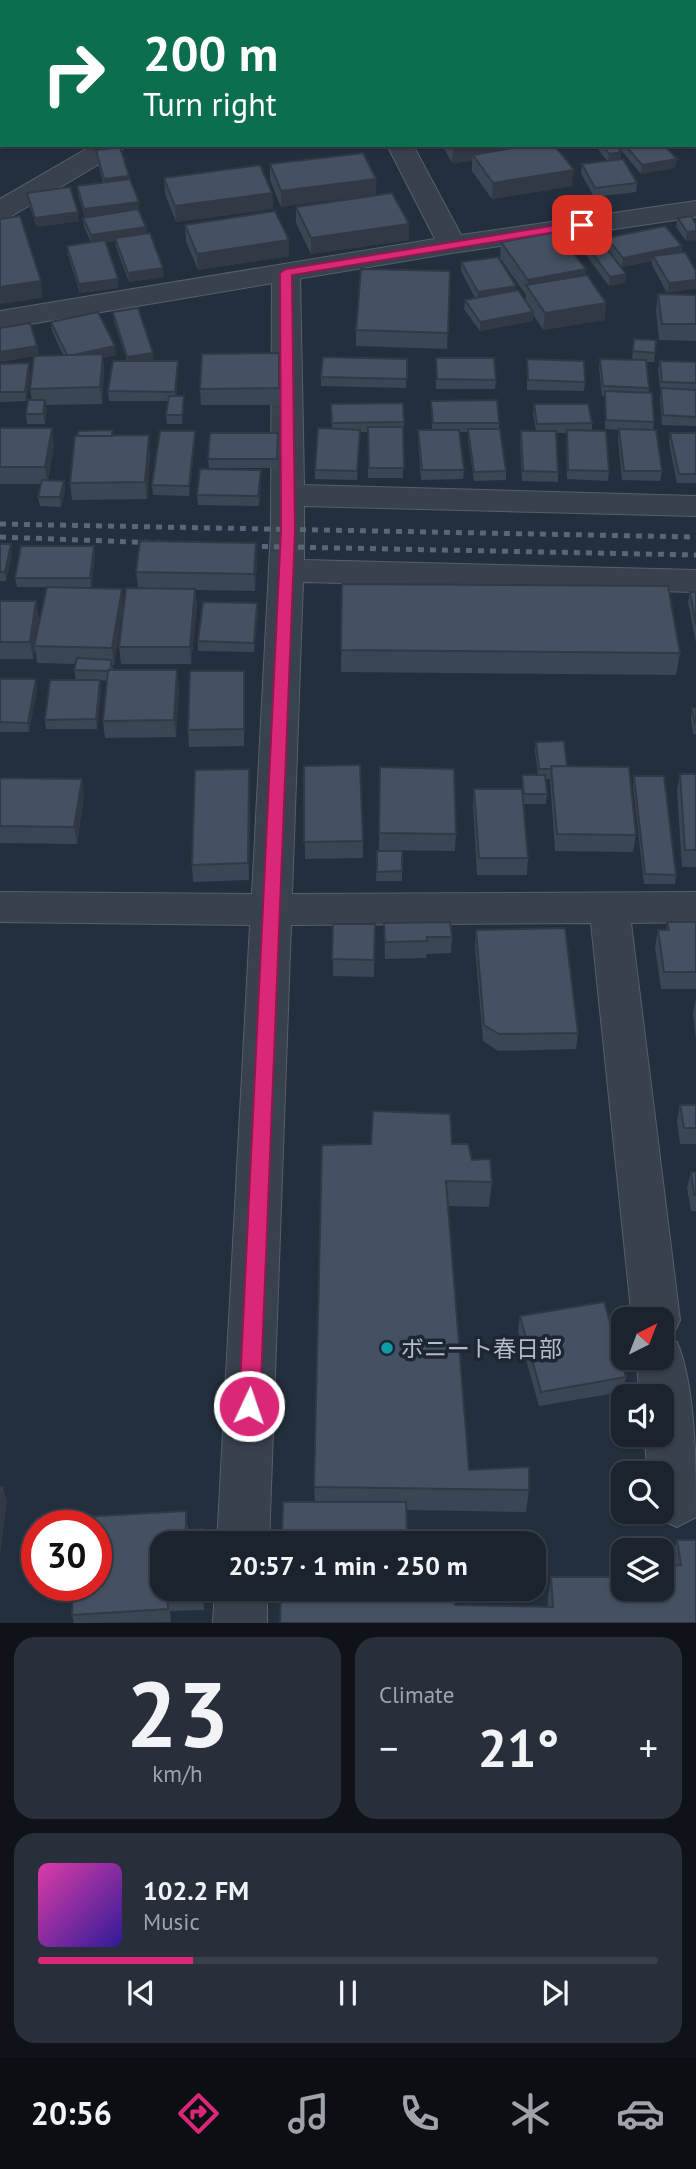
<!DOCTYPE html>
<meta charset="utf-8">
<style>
body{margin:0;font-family:"PT Sans","Noto Sans JP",sans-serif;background:#282f3a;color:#f1f3f6;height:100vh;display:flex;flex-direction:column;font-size:26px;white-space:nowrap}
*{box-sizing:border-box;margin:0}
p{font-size:23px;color:#a0a4aa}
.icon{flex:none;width:38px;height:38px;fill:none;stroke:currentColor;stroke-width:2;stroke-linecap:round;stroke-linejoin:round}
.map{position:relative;height:1623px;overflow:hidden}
.sheet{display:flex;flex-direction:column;gap:14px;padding:14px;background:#0f1319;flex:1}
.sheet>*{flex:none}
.guide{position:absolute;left:0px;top:0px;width:696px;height:147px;box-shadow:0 2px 5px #0004,0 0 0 2px #39404a;background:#0b6e4f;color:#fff;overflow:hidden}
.needle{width:46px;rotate:42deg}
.buttons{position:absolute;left:611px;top:1307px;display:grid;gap:14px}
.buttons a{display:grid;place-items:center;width:63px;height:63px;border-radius:14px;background:#1b232e;box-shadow:0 2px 5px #0004,0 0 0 2px #39404a;font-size:35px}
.speed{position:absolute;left:21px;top:1510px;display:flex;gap:14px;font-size:35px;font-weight:700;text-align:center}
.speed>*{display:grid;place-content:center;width:91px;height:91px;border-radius:50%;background:#1b232e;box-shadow:0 2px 5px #0004,0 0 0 2px #39404a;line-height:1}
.speed .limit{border:10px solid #d22;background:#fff;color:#111}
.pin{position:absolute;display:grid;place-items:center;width:60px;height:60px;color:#fff;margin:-30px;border-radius:14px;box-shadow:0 4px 10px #0006}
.me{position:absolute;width:77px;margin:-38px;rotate:3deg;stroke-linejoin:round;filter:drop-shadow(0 0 5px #0008)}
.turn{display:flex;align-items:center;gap:24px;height:147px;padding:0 28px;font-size:32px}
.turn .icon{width:91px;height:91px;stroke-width:2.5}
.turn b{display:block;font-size:49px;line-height:60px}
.big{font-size:52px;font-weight:600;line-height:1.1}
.sheet .widget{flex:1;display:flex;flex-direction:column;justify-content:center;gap:10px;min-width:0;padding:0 24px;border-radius:21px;background:#282f3a}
.sheet .dial{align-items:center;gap:0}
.dial b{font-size:91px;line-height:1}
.song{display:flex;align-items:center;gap:21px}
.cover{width:84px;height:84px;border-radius:10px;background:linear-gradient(135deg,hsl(320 70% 55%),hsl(250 70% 35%))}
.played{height:7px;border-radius:4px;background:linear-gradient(90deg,#db2777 25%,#39404a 25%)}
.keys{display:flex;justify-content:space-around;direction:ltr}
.heat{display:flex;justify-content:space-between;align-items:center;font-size:38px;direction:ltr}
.sheet .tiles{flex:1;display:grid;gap:14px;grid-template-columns:1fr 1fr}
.widget:last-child{grid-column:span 2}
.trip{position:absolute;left:150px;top:1531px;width:396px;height:70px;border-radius:21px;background:#1b232e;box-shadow:0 2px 5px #0004,0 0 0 2px #39404a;font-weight:600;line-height:70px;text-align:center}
.tabs{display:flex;height:112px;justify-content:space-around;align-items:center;background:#0b0e12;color:#a0a4aa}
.tabs .icon{width:49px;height:49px}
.tabs .active{color:#db2777}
.tabs b{font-size:32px;color:#f1f3f6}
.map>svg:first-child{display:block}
</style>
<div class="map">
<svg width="696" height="1623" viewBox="0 0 696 1623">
<rect width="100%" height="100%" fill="#242f3e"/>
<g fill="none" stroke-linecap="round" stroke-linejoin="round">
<defs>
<path id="minor" d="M0 0H13L14 2H2V9Z
M673 0H696V6L695 2Z
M93 145H125L121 151 10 217 0 219V199Z
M286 264 296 267 300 273 304 485 696 496V516L304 506V560L696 570V592L303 582 292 894 696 892V922L631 923 680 1320 673 1335 666 1338 677 1342C696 1387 696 1468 696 1517L677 1527 659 1519 656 1512H662V1474H648L644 1435H662V1396H640L636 1358H662V1320H632L591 923 291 925 269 1544H217L250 925 0 922V892L252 894 271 530 272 273 276 267Z
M215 1589H267V1623H213Z"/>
<path id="tertiary" d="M312 0H336L337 2H313Z
M387 145H413L461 235 696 201V217L452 253 0 329V311L435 239Z"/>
</defs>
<use href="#minor" stroke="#565f6c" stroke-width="2"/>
<use href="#tertiary" stroke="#565f6c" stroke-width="2"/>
<use href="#minor" fill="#38414e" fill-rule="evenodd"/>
<use href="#tertiary" fill="#38414e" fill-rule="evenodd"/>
<path stroke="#5a6575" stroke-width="5" stroke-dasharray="6 6" stroke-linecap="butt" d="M0 524 696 537
M0 537 161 543
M238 546 696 555"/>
</g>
<path fill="#3b4654" d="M224 0H280V1L224 2Z
M0 11 2 12V145L0 146Z
M442 145H554L572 186 492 199 472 171V161L452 163Z
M595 145H616L621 152 620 160 637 183 636 192 594 197 581 173 582 164 607 161Z
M617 145H664L675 168 641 174Z
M96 150 129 176 139 211 146 227 147 234 164 277 129 282 116 247 115 241 106 242 118 279V288L80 293 68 255 67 246 91 242 84 227 83 218 85 217 78 195 77 186 103 182 97 159Z
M363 153 281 207 270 180V164Z
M164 178 272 193 273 209 176 222 165 194Z
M27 193 79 221 37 227 28 202Z
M296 207 409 240 311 254 296 223Z
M678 218 696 224 686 241 676 227Z
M185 225 289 240V256L198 270 186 241Z
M578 234 626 274 625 283 609 286 577 243Z
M607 238 682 246V253L667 293 652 265V261L622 267 606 247Z
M501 242 585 275 605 320 543 330 533 314V321L480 331 464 309 465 300 475 298 461 271V262L515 291 525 300 526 295 500 258Z
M450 271 447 349 356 346V330Z
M658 294 696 295V341L659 340 656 311Z
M113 312 154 361 178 370 176 396H184V406L182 424H167L166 415 168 401H109L108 391 127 361 114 321Z
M51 322 116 355 103 358 104 371 102 404 46 405 45 424H27L26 414 32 400 30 389 34 356 0 362 37 346 39 355 35 356 63 355 52 331Z
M634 339 655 353 654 362H646L649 388V393L654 422 653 430 662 471 660 481 622 480 618 439 619 430 605 429V396H602L599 368 600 359 632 360Z
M279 353 280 405H201L200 389Z
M436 358 496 380 495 389H436Z
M407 359 406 388 321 386V377Z
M527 359 585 382 584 391 527 390Z
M660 361 696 362V426L662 425 660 398 661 392 658 370Z
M0 364 30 373 26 401 0 402Z
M431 401 499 423V429L506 471V480L474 481 468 439V432H459L464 470 463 479 421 480 418 440V430H432Z
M331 404 404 422 403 432V478H368V432H360L357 480 315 479V470L332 429Z
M534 404 592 423V431L609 471 608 481 567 479 566 433H556L558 472V482L522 481 520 440 521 431H536L533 414Z
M0 428 54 445 48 480 64 481 65 490 61 507 40 506 38 497 41 484H0Z
M195 431V441L189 496 153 495 152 485Z
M670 433H696V483H677L669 443Z
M113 435 150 452 147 499 72 500 70 483Z
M279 442 278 468H209L208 459Z
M261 480 259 506 198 505 197 495Z
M0 544 12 554 6 581H0Z
M94 546 95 556 91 587H54L122 589 123 606 114 665H112L113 670 179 687 176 737 105 738 103 721 107 681 100 680 101 690 97 729H46L45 720 92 680 76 679 74 670 76 664 37 663 35 648 33 659H0V601L39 618 37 635 47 587H17L15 578Z
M257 560 255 591 195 590 197 606 191 664H121L119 647 138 588 136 572Z
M342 584 680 653 676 675 341 672Z
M690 592H696V643L688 602Z
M257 603 258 613 254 652 198 651V641Z
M244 671V746L189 747 188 730Z
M0 679 37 689 29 732H0Z
M692 708H696V734H693L691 718Z
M536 742 567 766 636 835 633 852 555 851 550 779H546L547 794 546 804H523L528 858 527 875H477L473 806 474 789H522V775H538L535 751Z
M304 766 363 841V858L305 859Z
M380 767 456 834 455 851 379 850Z
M680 774H696V867H682L677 791Z
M634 776 676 875 675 884H644L633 785Z
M0 778 84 796 77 844 0 843Z
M250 786 249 880 193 882 192 865Z
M377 851H402V881H376Z
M667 922H696V989H661L655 947 658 930H666Z
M384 923 452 937 451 953 427 954 426 958 385 959Z
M333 924H375L374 977 333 976Z
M476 930 578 1033 576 1049 498 1051 483 1041 475 947Z
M696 998V1039L693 1014Z
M680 1105H696V1144H680L677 1121Z
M452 1144 472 1160 492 1182 489 1207 448 1206 469 1470 529 1490 526 1512 407 1510V1531L315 1502 314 1487Z
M691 1172H696V1211H691L687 1188Z
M520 1316 626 1377 622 1392 539 1406 518 1331Z
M188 1525V1529L204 1589V1610L170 1611 171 1622 74 1623 72 1615 79 1589Z
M677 1540 696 1623 455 1605 548 1607V1598L551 1577 662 1589V1573L664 1566 671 1565V1561Z"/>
<path fill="#303945" d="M2 123V145L0 146V124Z
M468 145H550L473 155 472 161 452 163 453 147Z
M621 152 620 161 608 163 609 154Z
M677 159 675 168 641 174 642 165Z
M574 170 572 186 492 199 493 183Z
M129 176 130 185 105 188 104 179Z
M376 179V195L281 207V191Z
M272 193 273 209 176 222 175 206Z
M139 202V211L85 218 84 209Z
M78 212 79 221 37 227 35 218Z
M409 224V240L311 254V238Z
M146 227 147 236 115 238V241L92 245 91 235Z
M696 231V240L686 241 687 232Z
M289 240V256L198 270 197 254Z
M682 246 681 255 653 256 652 261 622 267 623 258Z
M163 268 164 277 129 282 128 273Z
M586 269 584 285 527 286 528 280Z
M626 274 625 283 609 286 610 277Z
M118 279V288L80 293 79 284Z
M696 280V289L667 293 669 283Z
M41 281 43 298 0 304V287Z
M516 286 515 296 477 301 478 292Z
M606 303 605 320 543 330 545 313Z
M533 312V321L480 331V322Z
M37 346 39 355 0 362V352Z
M115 346 116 355 103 358 104 371 102 404 100 387 67 356Z
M153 353 154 362 128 366 127 357Z
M178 361V370L176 401 175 392Z
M29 363 30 373 26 401 25 392Z
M184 396V406L182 424V415Z
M45 400 47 410 45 424 43 414Z
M52 428 54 445 47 483 45 467Z
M195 431V441L189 496V486Z
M149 435 150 452 147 499 145 482Z
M261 470V480L259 506 258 496Z
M64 481 65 490 61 507 60 497Z
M256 543 257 560 255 591 254 574Z
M11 544 12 554 6 581 5 572Z
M94 546 95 556 91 587 90 578Z
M122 589 123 606 114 665 112 648Z
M195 589 197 606 191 664 190 647Z
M36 601 39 618 33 659 30 642Z
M257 603 258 613 254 652V643Z
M177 670 179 687 176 737 174 720Z
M244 671 245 688 244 746Z
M36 679 37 689 29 732 28 723Z
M100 680 101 690 97 729 96 719Z
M249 769 250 786 249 880 248 863Z
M82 779 84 796 77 844 74 827Z
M3 1487 7 1501 0 1556V1510Z
M202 1589H204V1610L202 1597Z"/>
<path fill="#455162" stroke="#303945" stroke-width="2" d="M51 0H103L104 1 52 2Z
M168 0H216L206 2H169Z
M0 11 2 12V37L0 36Z
M0 50 2 51V123L0 124Z
M452 145H468L453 147Z
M530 145H554L574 170 493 183 473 155Z
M603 145H616L621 152 609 154Z
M625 145H664L677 159 642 165Z
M120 147 129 176 104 179 96 150Z
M363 153 376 179 281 191 270 164Z
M623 159 637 183 595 188 582 164Z
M260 165 272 193 175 206 164 178Z
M130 179 139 202 84 209 77 186Z
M70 187 78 212 35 218 27 193Z
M392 193 409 224 311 238 296 207Z
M138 209 146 227 91 235 83 218Z
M275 211 289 240 197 254 185 225Z
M20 216 41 281 0 287V219Z
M691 216 696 224V231L687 232 678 218Z
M665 226 682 246 623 258 607 238Z
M557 232 586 269 528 280 501 242Z
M594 232 626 274 610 277 578 234Z
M150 233 163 268 128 273 115 238Z
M105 240 118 279 79 284 67 246Z
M685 252 696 271V280L669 283 653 256Z
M498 257 516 286 478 292 461 262Z
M361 269 450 271 448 333 356 330Z
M587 275 606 303 545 313 526 285Z
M518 290 533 312 480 322 465 300Z
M658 294 696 295V324H662Z
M138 308 153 353 127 357 113 312Z
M98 312 115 346 73 355H67L51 322Z
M30 323 37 346 0 352V328Z
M634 339 656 340 655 353 633 351Z
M279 353V388L200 389 202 354Z
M103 354 100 387 30 389 34 356Z
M323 357 407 359V379L321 377Z
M436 358H494L496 380 437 379Z
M527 359 584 361 585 382 528 380Z
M600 359 646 360 649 388 603 386Z
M113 361H178L175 392 108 391Z
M660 361 696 362V383L662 382Z
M29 363 25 392H0V364Z
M661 388 696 390V417L663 415Z
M605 391 652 393 654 422 606 420Z
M169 396H184L182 415H166Z
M28 400H45L43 414H26Z
M497 400 499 423H433L431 401Z
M403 403 404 422 332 423 331 404Z
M534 404H588L592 423 537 424Z
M368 427H403L404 468H369Z
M0 428H52L45 467H0Z
M318 428 360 430 357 471 315 470Z
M468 429H500L506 471 474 472Z
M619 429 656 430 662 471H624Z
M112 430V436H78V431Z
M418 430H459L464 470H422Z
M567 430 606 431 609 471 568 470Z
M160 431H195L189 486 152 485Z
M521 431H556L558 472 523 471Z
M210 433H278L277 459H208Z
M670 433H696V474H679Z
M149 435 145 482 70 483 75 436Z
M200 469 261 470 258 496 197 495Z
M42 480 64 481 60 497H38Z
M140 541 256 543 254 574 136 572Z
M0 544H11L5 572H0Z
M21 546H94L90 578H15Z
M342 584 668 586 680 653 341 650Z
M47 587 122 589 112 648 34 646Z
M126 588 195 589 190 647H119Z
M690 592H696V625Z
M0 601H36L30 642H0Z
M203 602 257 603 254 643 198 641Z
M77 658 112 660 110 670 108 671 74 670Z
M108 670H177L174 720 103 721Z
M190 671H244V729L188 730Z
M0 679H36L28 723 0 722Z
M50 680H100L96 719 45 720Z
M692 708H696V724H695Z
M564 741 567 766H551L552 769H539L536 742Z
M360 765 363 841 304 842V766Z
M551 766 629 767 636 835 557 834Z
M380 767 454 769 456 834 379 833Z
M249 769 248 863 192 865 195 770Z
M680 774H696V850H685Z
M522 775H545L547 794H524Z
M634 776H664L676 875 645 874Z
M0 778 82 779 74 827 0 826Z
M474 789H522L528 858H479Z
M377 851H402V871L377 872Z
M450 922 452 937H427V941L385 942 384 923Z
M667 922H696V972H664L658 930H669Z
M333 924H375L374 960 332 959Z
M565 928 578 1033 499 1034 484 1025 476 930Z
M680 1105H696V1128H684Z
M373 1111 450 1114 452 1144H468L472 1160 490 1159 492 1182 446 1181 469 1470 529 1467V1490L314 1487 322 1145 371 1144Z
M691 1172H696V1195H694Z
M604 1302 626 1377 541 1392 520 1316Z
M0 1487H3L0 1510Z
M283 1502H406L407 1531 421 1534V1544H282Z
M186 1511V1530L202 1529V1544H163V1589H202V1597L168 1598V1609L72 1615 73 1589H79V1586H96V1526H81V1517Z
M677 1540H696V1623H280L281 1589H452L455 1605 553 1607 551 1577H623V1589H662V1577H667L664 1566 681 1565Z"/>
<path fill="#db2777" stroke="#8e194d" stroke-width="2" d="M582 221 588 225 586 227 292 275 295 530 260 1406 257 1413 249 1415 242 1413 239 1406 281 530 280 273 286 269Z"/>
<circle fill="#0f9aa8" stroke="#1d2633" stroke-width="2.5" cx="387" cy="1348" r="7"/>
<g text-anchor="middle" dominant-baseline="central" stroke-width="7" stroke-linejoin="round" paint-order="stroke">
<g font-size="23" fill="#b4bcc9" stroke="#1d2633" text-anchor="start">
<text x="401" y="1348">ボニート春日部</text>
</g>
</g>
</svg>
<div class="buttons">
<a><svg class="needle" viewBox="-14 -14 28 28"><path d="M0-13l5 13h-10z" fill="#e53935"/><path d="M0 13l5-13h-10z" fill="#a0a4aa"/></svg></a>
<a><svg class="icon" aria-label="sound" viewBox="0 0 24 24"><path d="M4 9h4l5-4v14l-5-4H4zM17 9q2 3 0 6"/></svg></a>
<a><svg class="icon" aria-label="search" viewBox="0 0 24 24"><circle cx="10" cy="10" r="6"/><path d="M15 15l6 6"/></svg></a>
<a><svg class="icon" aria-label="layers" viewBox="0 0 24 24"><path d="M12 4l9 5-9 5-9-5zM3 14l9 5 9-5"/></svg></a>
</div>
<div class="speed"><div class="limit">30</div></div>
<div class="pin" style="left:582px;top:225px;background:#d93025"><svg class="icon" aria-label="arrive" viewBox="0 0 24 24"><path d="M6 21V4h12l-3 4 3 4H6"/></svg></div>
<svg class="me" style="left:249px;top:1406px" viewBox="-20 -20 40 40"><circle r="17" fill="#db2777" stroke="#fff" stroke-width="3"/><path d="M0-11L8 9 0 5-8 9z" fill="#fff"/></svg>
<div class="trip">20:57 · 1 min · 250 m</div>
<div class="guide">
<div class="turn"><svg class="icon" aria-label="right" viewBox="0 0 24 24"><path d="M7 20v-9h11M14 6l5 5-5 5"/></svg><div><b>200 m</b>Turn right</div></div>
</div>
</div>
<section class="sheet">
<div class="tiles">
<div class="widget dial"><b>23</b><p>km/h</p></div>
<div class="widget"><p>Climate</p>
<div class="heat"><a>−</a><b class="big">21°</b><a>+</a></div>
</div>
<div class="widget">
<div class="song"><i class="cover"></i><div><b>102.2 FM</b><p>Music</p></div></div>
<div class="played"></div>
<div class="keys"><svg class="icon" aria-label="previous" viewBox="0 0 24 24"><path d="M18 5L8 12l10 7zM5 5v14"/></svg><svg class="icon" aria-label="pause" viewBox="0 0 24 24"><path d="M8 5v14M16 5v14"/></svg><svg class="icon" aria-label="next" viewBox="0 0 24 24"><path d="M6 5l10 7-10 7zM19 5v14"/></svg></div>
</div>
</div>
</section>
<nav class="tabs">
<b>20:56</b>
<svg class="icon active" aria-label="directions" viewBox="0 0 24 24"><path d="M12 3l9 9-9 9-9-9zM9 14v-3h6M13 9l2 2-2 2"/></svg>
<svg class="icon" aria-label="music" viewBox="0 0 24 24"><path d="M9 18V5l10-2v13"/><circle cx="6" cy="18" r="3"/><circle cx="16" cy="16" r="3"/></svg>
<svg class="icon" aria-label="phone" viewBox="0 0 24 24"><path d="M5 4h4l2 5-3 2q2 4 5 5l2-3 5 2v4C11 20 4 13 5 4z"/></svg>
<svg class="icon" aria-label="climate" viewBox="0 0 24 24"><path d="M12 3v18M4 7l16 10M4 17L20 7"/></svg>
<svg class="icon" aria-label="car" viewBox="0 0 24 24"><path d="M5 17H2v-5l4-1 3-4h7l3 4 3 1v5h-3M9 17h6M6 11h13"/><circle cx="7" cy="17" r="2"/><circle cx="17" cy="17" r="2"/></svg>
</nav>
